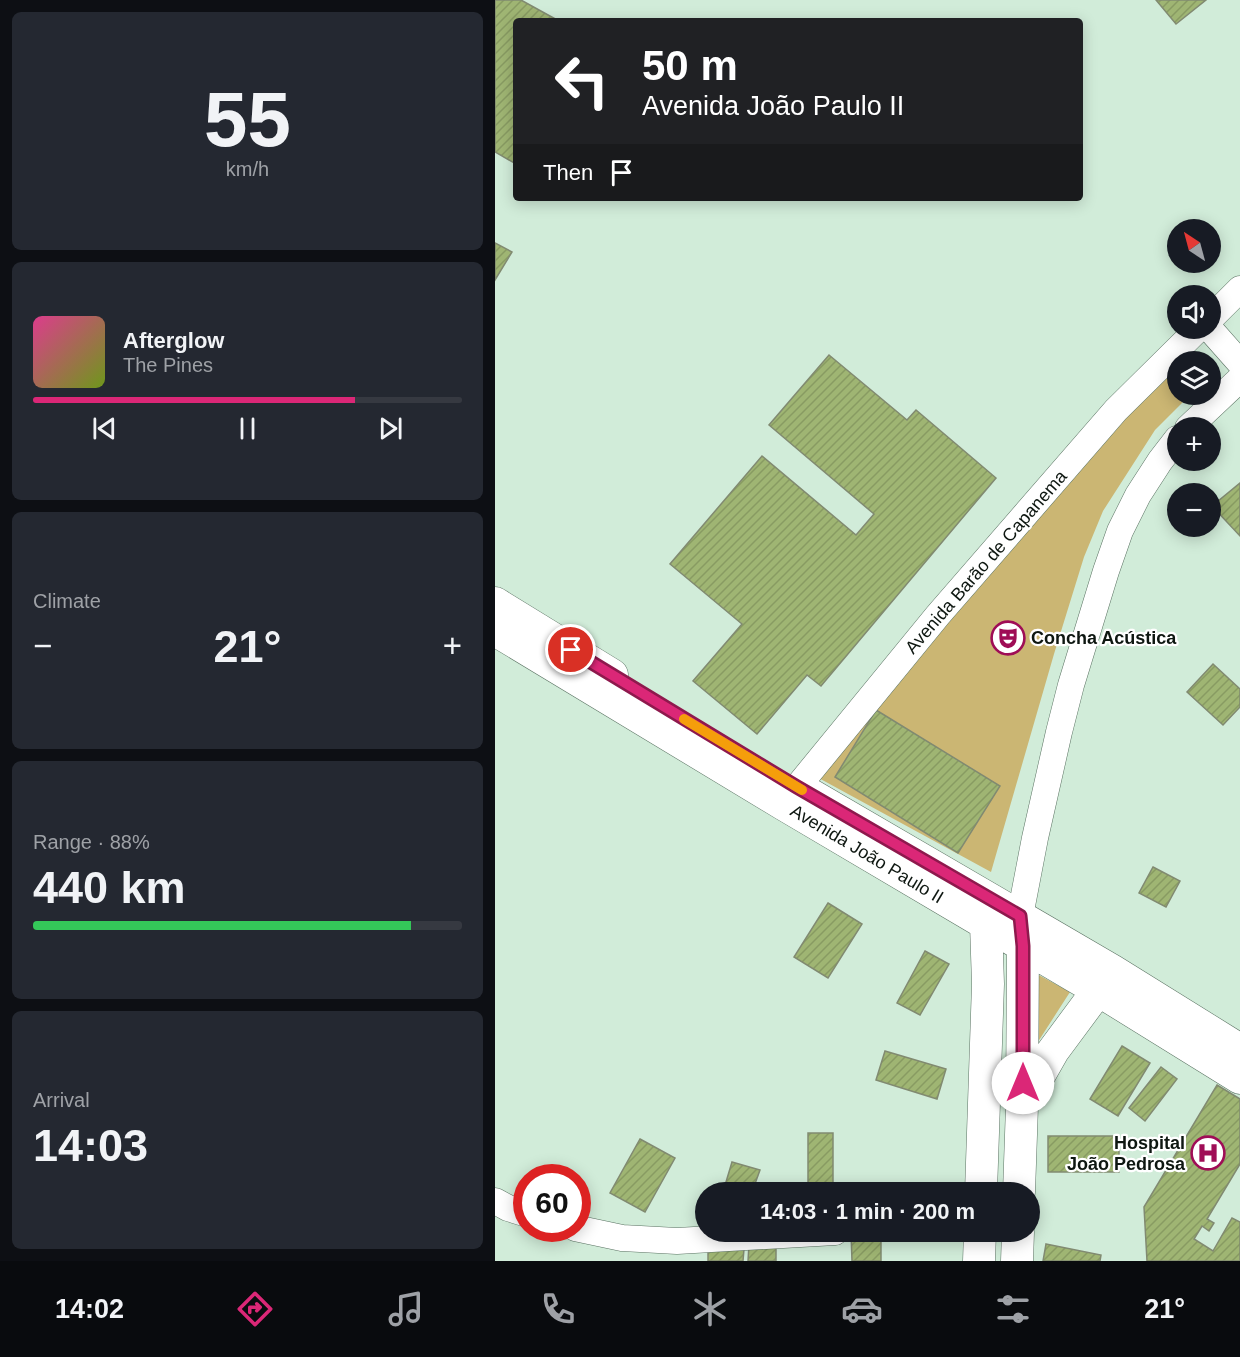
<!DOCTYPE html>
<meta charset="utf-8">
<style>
body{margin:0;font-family:Helvetica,sans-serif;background:#242831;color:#f1f3f6;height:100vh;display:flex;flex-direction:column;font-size:22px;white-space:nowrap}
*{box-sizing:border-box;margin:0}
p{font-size:20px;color:#9ea1a6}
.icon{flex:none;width:33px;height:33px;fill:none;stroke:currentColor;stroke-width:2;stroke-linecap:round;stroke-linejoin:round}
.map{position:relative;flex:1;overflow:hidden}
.drawer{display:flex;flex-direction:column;gap:12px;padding:12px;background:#0d0f14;width:495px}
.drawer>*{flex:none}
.top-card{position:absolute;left:18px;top:18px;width:570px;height:183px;border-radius:6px;box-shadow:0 3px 15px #0003;background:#202124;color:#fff;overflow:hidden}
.needle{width:39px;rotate:324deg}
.fabs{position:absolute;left:672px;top:219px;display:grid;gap:12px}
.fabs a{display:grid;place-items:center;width:54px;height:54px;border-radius:50%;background:#171b24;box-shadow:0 3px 15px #0003;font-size:30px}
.speed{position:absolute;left:18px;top:1164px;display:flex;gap:12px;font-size:30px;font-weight:700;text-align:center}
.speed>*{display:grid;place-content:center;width:78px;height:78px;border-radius:50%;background:#171b24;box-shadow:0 3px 15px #0003;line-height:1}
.speed .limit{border:9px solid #d22;background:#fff;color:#111}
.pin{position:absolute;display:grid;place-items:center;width:51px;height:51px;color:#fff;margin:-26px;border:3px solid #fff;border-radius:50%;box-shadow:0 2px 6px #0007}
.me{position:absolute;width:66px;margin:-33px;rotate:0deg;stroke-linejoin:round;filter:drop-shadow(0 0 4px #0008)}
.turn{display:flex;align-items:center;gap:21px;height:126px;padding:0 30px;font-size:27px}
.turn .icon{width:78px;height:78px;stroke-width:2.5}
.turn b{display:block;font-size:42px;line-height:51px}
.then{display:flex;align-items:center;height:57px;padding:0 30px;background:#0003;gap:12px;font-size:22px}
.big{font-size:45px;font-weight:800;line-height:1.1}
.drawer .widget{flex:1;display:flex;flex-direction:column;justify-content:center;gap:9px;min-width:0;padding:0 21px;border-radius:9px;background:#242831}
.drawer .dial{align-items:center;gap:0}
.dial b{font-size:78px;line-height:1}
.song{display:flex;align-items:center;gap:18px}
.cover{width:72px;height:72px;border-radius:9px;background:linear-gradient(135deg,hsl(330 70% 55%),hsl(80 70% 35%))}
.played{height:6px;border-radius:3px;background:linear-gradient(90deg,#db2777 75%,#363941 75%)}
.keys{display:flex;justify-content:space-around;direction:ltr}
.heat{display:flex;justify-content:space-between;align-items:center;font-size:33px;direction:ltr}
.charge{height:9px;border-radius:4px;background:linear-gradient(90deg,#34c759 88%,#363941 0)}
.trip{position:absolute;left:200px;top:1182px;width:345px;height:60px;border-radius:30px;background:#171b24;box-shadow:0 3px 15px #0003;font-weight:800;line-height:60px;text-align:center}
.menu{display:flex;height:96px;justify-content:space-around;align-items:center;background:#090b0e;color:#9ea1a6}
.menu .icon{width:42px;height:42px}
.menu .selected{color:#db2777}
.menu b{font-size:27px;color:#f1f3f6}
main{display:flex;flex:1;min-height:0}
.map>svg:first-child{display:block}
</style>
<main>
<section class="drawer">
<div class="widget dial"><b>55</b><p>km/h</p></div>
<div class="widget">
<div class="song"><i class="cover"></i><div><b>Afterglow</b><p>The Pines</p></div></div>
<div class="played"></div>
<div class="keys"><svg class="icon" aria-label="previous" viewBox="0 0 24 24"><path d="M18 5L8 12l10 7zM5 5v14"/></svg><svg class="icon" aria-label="pause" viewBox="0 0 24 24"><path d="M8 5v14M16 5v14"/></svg><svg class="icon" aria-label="next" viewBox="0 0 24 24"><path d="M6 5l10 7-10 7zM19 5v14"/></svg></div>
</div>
<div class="widget"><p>Climate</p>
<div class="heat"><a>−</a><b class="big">21°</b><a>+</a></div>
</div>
<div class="widget"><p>Range · 88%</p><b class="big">440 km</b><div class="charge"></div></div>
<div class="widget"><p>Arrival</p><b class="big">14:03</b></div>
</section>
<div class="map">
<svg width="745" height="1261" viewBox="0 0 745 1261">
<defs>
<pattern id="building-hatch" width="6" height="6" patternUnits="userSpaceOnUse" patternTransform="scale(1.5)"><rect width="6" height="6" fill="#9fb573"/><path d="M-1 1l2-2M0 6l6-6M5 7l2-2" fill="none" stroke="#889b62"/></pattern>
</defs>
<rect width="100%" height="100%" fill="#d1ecd9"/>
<path fill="#cbb673" d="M692 352 701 361 682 362V394L695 395 660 430 608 511 589 557 559 654 496 872 309 770 600 446Z
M529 967 575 992 530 1062Z"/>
<path fill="url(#building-hatch)" stroke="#818a71" stroke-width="1.5" d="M0 0H26L64 21H21V164L0 152Z
M661 0H711L681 24Z
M0 243 17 252 0 280Z
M334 355 412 420 421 410 501 478 326 686 312 675 262 734 198 681 247 624 175 564 267 456 361 535 379 514 274 425Z
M745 483V536L717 506Z
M718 664 745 689V707L728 725 692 692Z
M381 710 505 786 463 853 340 777Z
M658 867 685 881 671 907 644 893Z
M333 903 367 924 333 978 299 957Z
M430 951 454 964 425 1015 402 1003Z
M627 1046 655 1063 623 1116 595 1099Z
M390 1051 451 1069 442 1099 381 1080Z
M666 1067 682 1079 650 1121 634 1108Z
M722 1085 745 1099V1164L712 1219 719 1223 714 1231 707 1226 699 1239 718 1251 737 1218 745 1222V1261H652L649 1207Z
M313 1133H338V1192H313Z
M553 1136H624V1172H553Z
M145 1139 180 1158 150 1212 115 1193Z
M237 1162 265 1170 257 1192H228Z
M356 1232H386V1261H357Z
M254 1244 281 1245V1261H253Z
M551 1244 606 1255 605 1261H548Z
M213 1249H249L248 1261H213Z"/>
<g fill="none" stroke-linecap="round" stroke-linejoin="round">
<defs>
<path id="minor" d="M716 318 745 289
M714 328 745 363
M693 428 745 379
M290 802 443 615 621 410 704 328
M527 933 525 916 540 838 564 732 576 685 611 571 625 531 643 495 665 461 682 439
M0 1201 13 1208 32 1214
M80 1228 127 1238 182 1241 340 1232"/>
<path id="major" d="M0 603 117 675
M0 630 288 804 603 990 745 1078
M311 792 618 971 745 1050
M529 1102 558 1051 615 974
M486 1192 493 984 491 924
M524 1192 527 1106 528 946
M484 1261 485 1232
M522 1261 523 1232"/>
</defs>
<use href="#minor" stroke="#5b7363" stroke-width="27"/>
<use href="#major" stroke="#5b7363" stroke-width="33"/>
<use href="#minor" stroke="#fff" stroke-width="26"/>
<use href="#major" stroke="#fff" stroke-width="32"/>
</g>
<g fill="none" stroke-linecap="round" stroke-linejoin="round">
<defs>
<path id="route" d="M76 650 302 787 525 916 528 946V1083"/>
</defs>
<use href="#route" stroke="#8e194d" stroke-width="15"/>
<use href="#route" stroke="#db2777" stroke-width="10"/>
<path stroke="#f59e0b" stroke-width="10" d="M189 719 307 790"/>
</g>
<defs>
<symbol id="theatre-ring" viewBox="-11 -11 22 22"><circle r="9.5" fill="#fff" stroke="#9f0d56" stroke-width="1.5"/><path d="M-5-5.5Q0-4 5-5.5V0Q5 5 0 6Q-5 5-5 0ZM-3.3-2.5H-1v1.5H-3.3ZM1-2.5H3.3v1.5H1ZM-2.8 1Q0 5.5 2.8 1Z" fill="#9f0d56"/></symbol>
<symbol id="hospital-ring" viewBox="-11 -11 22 22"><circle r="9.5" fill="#fff" stroke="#9f0d56" stroke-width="1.5"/><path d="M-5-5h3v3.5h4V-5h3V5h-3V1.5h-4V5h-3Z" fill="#9f0d56"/></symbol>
</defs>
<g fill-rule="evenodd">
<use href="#theatre-ring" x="494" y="619" width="38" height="38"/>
<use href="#hospital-ring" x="694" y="1134" width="38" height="38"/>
</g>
<g text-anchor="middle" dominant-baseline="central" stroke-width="4.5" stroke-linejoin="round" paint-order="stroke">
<g font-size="18" fill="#0e1711" stroke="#fff">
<text transform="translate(491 562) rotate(-49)">Avenida Barão de Capanema</text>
<text transform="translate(372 854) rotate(31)">Avenida João Paulo II</text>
</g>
<g font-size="18" font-weight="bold" fill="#0e1711" stroke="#fff" text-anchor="start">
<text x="536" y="638">Concha Acústica</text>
<text x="690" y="1143" text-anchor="end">Hospital<tspan x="690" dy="21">João Pedrosa</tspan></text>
</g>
</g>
</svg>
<div class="fabs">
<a><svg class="needle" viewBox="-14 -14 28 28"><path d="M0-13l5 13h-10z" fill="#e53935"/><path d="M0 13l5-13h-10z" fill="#9ea1a6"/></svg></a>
<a><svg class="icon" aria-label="sound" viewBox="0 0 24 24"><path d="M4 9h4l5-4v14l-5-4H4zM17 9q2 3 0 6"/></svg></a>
<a><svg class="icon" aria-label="layers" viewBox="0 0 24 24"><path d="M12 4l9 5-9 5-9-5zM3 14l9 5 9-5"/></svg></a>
<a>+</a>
<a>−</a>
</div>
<div class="speed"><div class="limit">60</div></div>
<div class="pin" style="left:76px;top:650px;background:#d93025"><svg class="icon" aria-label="arrive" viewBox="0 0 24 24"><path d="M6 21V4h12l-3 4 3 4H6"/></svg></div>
<svg class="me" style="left:528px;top:1083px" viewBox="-20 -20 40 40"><circle r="19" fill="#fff"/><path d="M0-13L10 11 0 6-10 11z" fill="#db2777"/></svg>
<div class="trip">14:03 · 1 min · 200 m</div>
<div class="top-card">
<div class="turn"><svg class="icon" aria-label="left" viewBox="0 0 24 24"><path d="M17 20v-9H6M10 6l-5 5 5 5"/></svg><div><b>50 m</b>Avenida João Paulo II</div></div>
<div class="then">Then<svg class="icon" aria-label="arrive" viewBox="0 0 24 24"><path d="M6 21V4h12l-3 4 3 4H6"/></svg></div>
</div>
</div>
</main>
<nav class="menu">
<b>14:02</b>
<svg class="icon selected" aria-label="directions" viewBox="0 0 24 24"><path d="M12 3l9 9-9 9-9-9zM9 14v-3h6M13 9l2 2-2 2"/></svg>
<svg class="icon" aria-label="music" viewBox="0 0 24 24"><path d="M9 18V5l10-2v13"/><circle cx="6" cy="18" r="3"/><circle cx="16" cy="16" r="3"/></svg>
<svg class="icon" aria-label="phone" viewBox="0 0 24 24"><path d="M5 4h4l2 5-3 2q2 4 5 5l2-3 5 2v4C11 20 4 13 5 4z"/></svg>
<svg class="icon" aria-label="climate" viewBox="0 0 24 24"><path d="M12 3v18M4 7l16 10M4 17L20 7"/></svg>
<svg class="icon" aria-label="car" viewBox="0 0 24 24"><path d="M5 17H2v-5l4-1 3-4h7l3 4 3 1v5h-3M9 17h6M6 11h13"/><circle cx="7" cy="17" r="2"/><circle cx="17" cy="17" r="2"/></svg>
<svg class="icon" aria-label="filters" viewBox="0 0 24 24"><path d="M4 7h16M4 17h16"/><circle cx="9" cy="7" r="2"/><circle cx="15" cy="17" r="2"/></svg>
<b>21°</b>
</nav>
